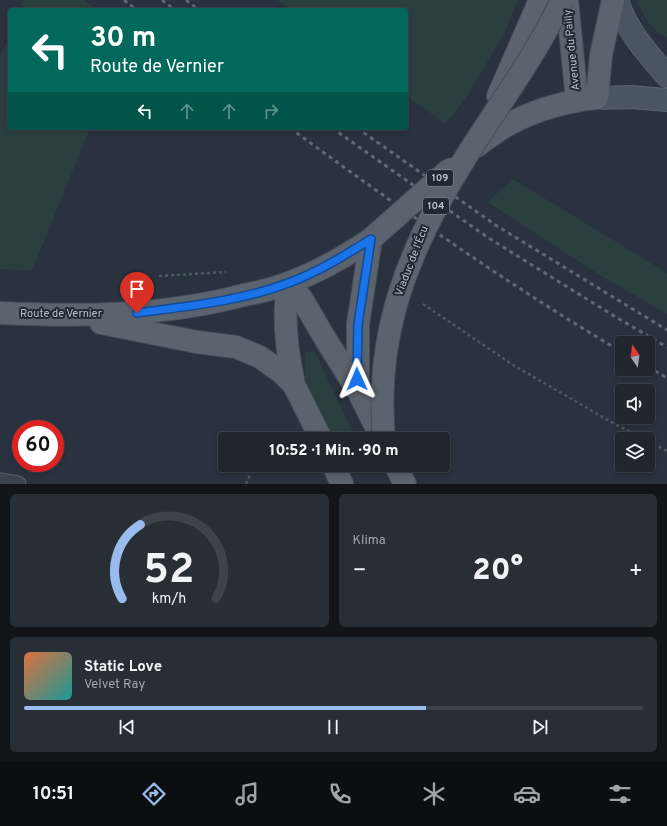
<!DOCTYPE html>
<html lang="de">
<meta charset="utf-8">
<style>
body{margin:0;font-family:Overpass,sans-serif;background:#272e36;color:#f1f3f6;height:100vh;display:flex;flex-direction:column;font-size:15px;white-space:nowrap}
*{box-sizing:border-box;margin:0}
p{font-size:13px;color:#a1a5aa}
.icon{flex:none;width:22px;height:22px;fill:none;stroke:currentColor;stroke-width:2;stroke-linecap:round;stroke-linejoin:round}
.map{position:relative;height:484px;overflow:hidden}
.drawer{display:flex;flex-direction:column;gap:10px;padding:10px;background:#111519;flex:1}
.drawer>*{flex:none}
.guide{position:absolute;left:8px;top:8px;width:400px;height:122px;border-radius:4px;box-shadow:0 2px 6px #0003,0 0 0 1px #3c434a;background:#00695c;color:#fff;overflow:hidden}
.needle{width:26px;rotate:347deg}
.buttons{position:absolute;left:615px;top:336px;display:grid;gap:8px}
.buttons a{display:grid;place-items:center;width:40px;height:40px;border-radius:4px;background:#1f262e;box-shadow:0 2px 6px #0003,0 0 0 1px #3c434a;font-size:20px}
.speed{position:absolute;left:12px;top:420px;display:flex;gap:8px;font-size:20px;font-weight:700;text-align:center}
.speed>*{display:grid;place-content:center;width:52px;height:52px;border-radius:50%;background:#1f262e;box-shadow:0 2px 6px #0003,0 0 0 1px #3c434a;line-height:1}
.speed .limit{border:6px solid #d22;background:#fff;color:#111}
.pin{position:absolute;display:grid;place-items:center;width:34px;height:34px;color:#fff;margin:-41px -17px;border-radius:50% 50% 50% 0;rotate:-45deg;box-shadow:0 0 4px #0007}
.pin .icon{rotate:45deg}
.me{position:absolute;width:44px;margin:-22px;rotate:359deg;stroke-linejoin:round;filter:drop-shadow(0 0 3px #0008)}
.turn{display:flex;align-items:center;gap:14px;height:84px;padding:0 16px;font-size:18px}
.turn .icon{width:52px;height:52px;stroke-width:2.5}
.turn b{display:block;font-size:28px;line-height:34px}
.lanes{display:flex;align-items:center;height:38px;padding:0 16px;background:#0003;justify-content:center;gap:20px;direction:ltr}
.lanes .off{opacity:.35}
.big{font-size:30px;font-weight:800;line-height:1.1}
.drawer .card{flex:1;display:flex;flex-direction:column;justify-content:center;gap:6px;min-width:0;padding:0 14px;border-radius:6px;background:#272e36}
.drawer .dial{align-items:center;gap:0}
.dial svg{height:104px;overflow:visible;fill:none;stroke:#3c434a;stroke-width:7;stroke-linecap:round;text-anchor:middle}
.dial text{fill:#f1f3f6;stroke:none}
.song{display:flex;align-items:center;gap:12px}
.cover{width:48px;height:48px;border-radius:6px;background:linear-gradient(135deg,hsl(20 70% 55%),hsl(180 70% 35%))}
.played{height:4px;border-radius:2px;background:linear-gradient(90deg,#9abbed 65%,#3c434a 65%)}
.keys{display:flex;justify-content:space-around;direction:ltr}
.heat{display:flex;justify-content:space-between;align-items:center;font-size:22px;direction:ltr}
.drawer .tiles{flex:1;display:grid;gap:10px;grid-template-columns:1fr 1fr}
.card:last-child{grid-column:span 2}
.trip{position:absolute;left:218px;top:432px;width:232px;height:40px;border-radius:4px;background:#1f262e;box-shadow:0 2px 6px #0003,0 0 0 1px #3c434a;font-weight:800;line-height:40px;text-align:center}
.tabs{display:flex;height:64px;justify-content:space-around;align-items:center;background:#0c0f12;color:#a1a5aa}
.tabs .icon{width:28px;height:28px}
.tabs .on{color:#9abbed}
.tabs b{font-size:18px;color:#f1f3f6}
.map>svg:first-child{display:block}
</style>
<div class="map">
<svg width="667" height="484" viewBox="0 0 667 484">
<rect width="100%" height="100%" fill="#29323e"/>
<path fill="#2c3f40" d="M24 0H84L97 10H20Z
M277 0H518L505 32 466 98 445 124 406 95V10H291Z
M637 0H667V37C651 31 643 15 637 0Z
M10 34V128H90L32 271 0 269V57Z
M513 179 667 273V314L600 275 487 202Z
M314 350 356 439H330L313 404 305 376V353Z"/>
<g fill="none" stroke-linecap="round" stroke-linejoin="round">
<defs>
<path id="lane" d="M0 481 18 484"/>
<path id="secondary" d="M617 0C626 30 647 53 667 76
M597 98 631 97 667 100"/>
<path id="primary" d="M567 0 577 100
M498 96 540 0
M475 147C487 139 498 130 511 123 538 109 567 101 597 98L601 55 613 0
M289 283 302 299 326 340 358 391 382 439
M289 283C288 290 286 297 286 304 284 331 289 359 294 385
M0 313C82 317 165 316 244 295 260 292 276 288 291 282 320 271 346 256 371 239
M101 323 197 342 236 347 260 357 281 372 294 385 321 439
M358 391V324L371 239
M333 465 342 484
M395 465 405 484"/>
</defs>
<use href="#lane" stroke="#5a626c" stroke-width="17"/>
<use href="#secondary" stroke="#5a626c" stroke-width="24"/>
<use href="#primary" stroke="#464d58" stroke-width="24"/>
<path stroke="#4b5c5e" stroke-width="2.5" stroke-dasharray="3 3" stroke-linecap="butt" d="M159 276 226 272
M423 304 513 365 613 423 644 439
M648 441 667 451
M246 484 254 465"/>
<use href="#lane" stroke="#3d444e" stroke-width="15"/>
<use href="#secondary" stroke="#4b5461" stroke-width="22"/>
<use href="#primary" stroke="#5b636e" stroke-width="22"/>
<path stroke="#5f6875" stroke-width="3" stroke-dasharray="4 4" stroke-linecap="butt" d="M124 0 137 10
M162 0 175 10
M186 0 199 10
M290 128C398 207 507 284 622 352
M332 128 487 237 614 316 667 347
M357 128 497 226 667 330
M648 367 667 378"/>
<defs>
<path id="primary-bridge" d="M371 239 450 169
M384 439C374 334 409 247 464 160 497 107 535 57 562 0"/>
</defs>
<use href="#primary-bridge" stroke="#464d58" stroke-width="24" stroke-linecap="butt"/>
<use href="#primary-bridge" stroke="#5b636e" stroke-width="22"/>
</g>
<g fill="none" stroke-linecap="round" stroke-linejoin="round">
<defs>
<path id="route" d="M137 313C189 306 242 301 291 282 320 271 345 255 371 239L358 324 357 379"/>
</defs>
<use href="#route" stroke="#114b97" stroke-width="10"/>
<use href="#route" stroke="#1a73e8" stroke-width="7"/>
</g>
<g text-anchor="middle" dominant-baseline="central" stroke-width="4" stroke-linejoin="round" paint-order="stroke">
<g fill="#212934" stroke="#8b929c" stroke-width="1">
<rect x="427" y="170" width="26" height="16" rx="3"/>
<rect x="423" y="198" width="26" height="16" rx="3"/>
</g>
<g font-size="10" font-weight="bold" fill="#b9bfc9">
<text x="440" y="178">109</text>
<text x="436" y="206">104</text>
</g>
<g font-size="11" fill="#b9bfc9" stroke="#212934">
<text transform="translate(572 50) rotate(-96)">Avenue du Pailly</text>
<text transform="translate(412 261) rotate(-69)">Viaduc de l'Écu</text>
<text x="61" y="314">Route de Vernier</text>
</g>
</g>
</svg>
<div class="buttons">
<a><svg class="needle" viewBox="-14 -14 28 28"><path d="M0-13l5 13h-10z" fill="#e53935"/><path d="M0 13l5-13h-10z" fill="#a1a5aa"/></svg></a>
<a><svg class="icon" aria-label="sound" viewBox="0 0 24 24"><path d="M4 9h4l5-4v14l-5-4H4zM17 9q2 3 0 6"/></svg></a>
<a><svg class="icon" aria-label="layers" viewBox="0 0 24 24"><path d="M12 4l9 5-9 5-9-5zM3 14l9 5 9-5"/></svg></a>
</div>
<div class="speed"><div class="limit">60</div></div>
<div class="pin" style="left:137px;top:313px;background:#d93025"><svg class="icon" aria-label="arrive" viewBox="0 0 24 24"><path d="M6 21V4h12l-3 4 3 4H6"/></svg></div>
<svg class="me" style="left:357px;top:379px" viewBox="-20 -20 40 40"><path d="M0-17L14 15 0 8-14 15z" fill="#1a73e8" stroke="#fff" stroke-width="4"/></svg>
<div class="trip">10:52 · 1 Min. · 90 m</div>
<div class="guide">
<div class="turn"><svg class="icon" aria-label="left" viewBox="0 0 24 24"><path d="M17 20v-9H6M10 6l-5 5 5 5"/></svg><div><b>30 m</b>Route de Vernier</div></div>
<div class="lanes"><svg class="icon" aria-label="left" viewBox="0 0 24 24"><path d="M17 20v-9H6M10 6l-5 5 5 5"/></svg><svg class="icon off" aria-label="ahead" viewBox="0 0 24 24"><path d="M12 20V5M6 11l6-6 6 6"/></svg><svg class="icon off" aria-label="ahead" viewBox="0 0 24 24"><path d="M12 20V5M6 11l6-6 6 6"/></svg><svg class="icon off" aria-label="right" viewBox="0 0 24 24"><path d="M7 20v-9h11M14 6l5 5-5 5"/></svg></div>
</div>
</div>
<section class="drawer">
<div class="tiles">
<div class="card dial"><svg viewBox="0 0 100 80">
<path d="M14 69A42 42 0 1 1 86 69"/>
<path d="M14 69A42 42 0 0 1 28 12" stroke="#9abbed"/>
<text x="50" y="56" font-size="32" font-weight="700">52</text>
<text x="50" y="72" font-size="11">km/h</text>
</svg></div>
<div class="card"><p>Klima</p>
<div class="heat"><a>−</a><b class="big">20°</b><a>+</a></div>
</div>
<div class="card">
<div class="song"><i class="cover"></i><div><b>Static Love</b><p>Velvet Ray</p></div></div>
<div class="played"></div>
<div class="keys"><svg class="icon" aria-label="previous" viewBox="0 0 24 24"><path d="M18 5L8 12l10 7zM5 5v14"/></svg><svg class="icon" aria-label="pause" viewBox="0 0 24 24"><path d="M8 5v14M16 5v14"/></svg><svg class="icon" aria-label="next" viewBox="0 0 24 24"><path d="M6 5l10 7-10 7zM19 5v14"/></svg></div>
</div>
</div>
</section>
<nav class="tabs">
<b>10:51</b>
<svg class="icon on" aria-label="directions" viewBox="0 0 24 24"><path d="M12 3l9 9-9 9-9-9zM9 14v-3h6M13 9l2 2-2 2"/></svg>
<svg class="icon" aria-label="music" viewBox="0 0 24 24"><path d="M9 18V5l10-2v13"/><circle cx="6" cy="18" r="3"/><circle cx="16" cy="16" r="3"/></svg>
<svg class="icon" aria-label="phone" viewBox="0 0 24 24"><path d="M5 4h4l2 5-3 2q2 4 5 5l2-3 5 2v4C11 20 4 13 5 4z"/></svg>
<svg class="icon" aria-label="climate" viewBox="0 0 24 24"><path d="M12 3v18M4 7l16 10M4 17L20 7"/></svg>
<svg class="icon" aria-label="car" viewBox="0 0 24 24"><path d="M5 17H2v-5l4-1 3-4h7l3 4 3 1v5h-3M9 17h6M6 11h13"/><circle cx="7" cy="17" r="2"/><circle cx="17" cy="17" r="2"/></svg>
<svg class="icon" aria-label="filters" viewBox="0 0 24 24"><path d="M4 7h16M4 17h16"/><circle cx="9" cy="7" r="2"/><circle cx="15" cy="17" r="2"/></svg>
</nav>
